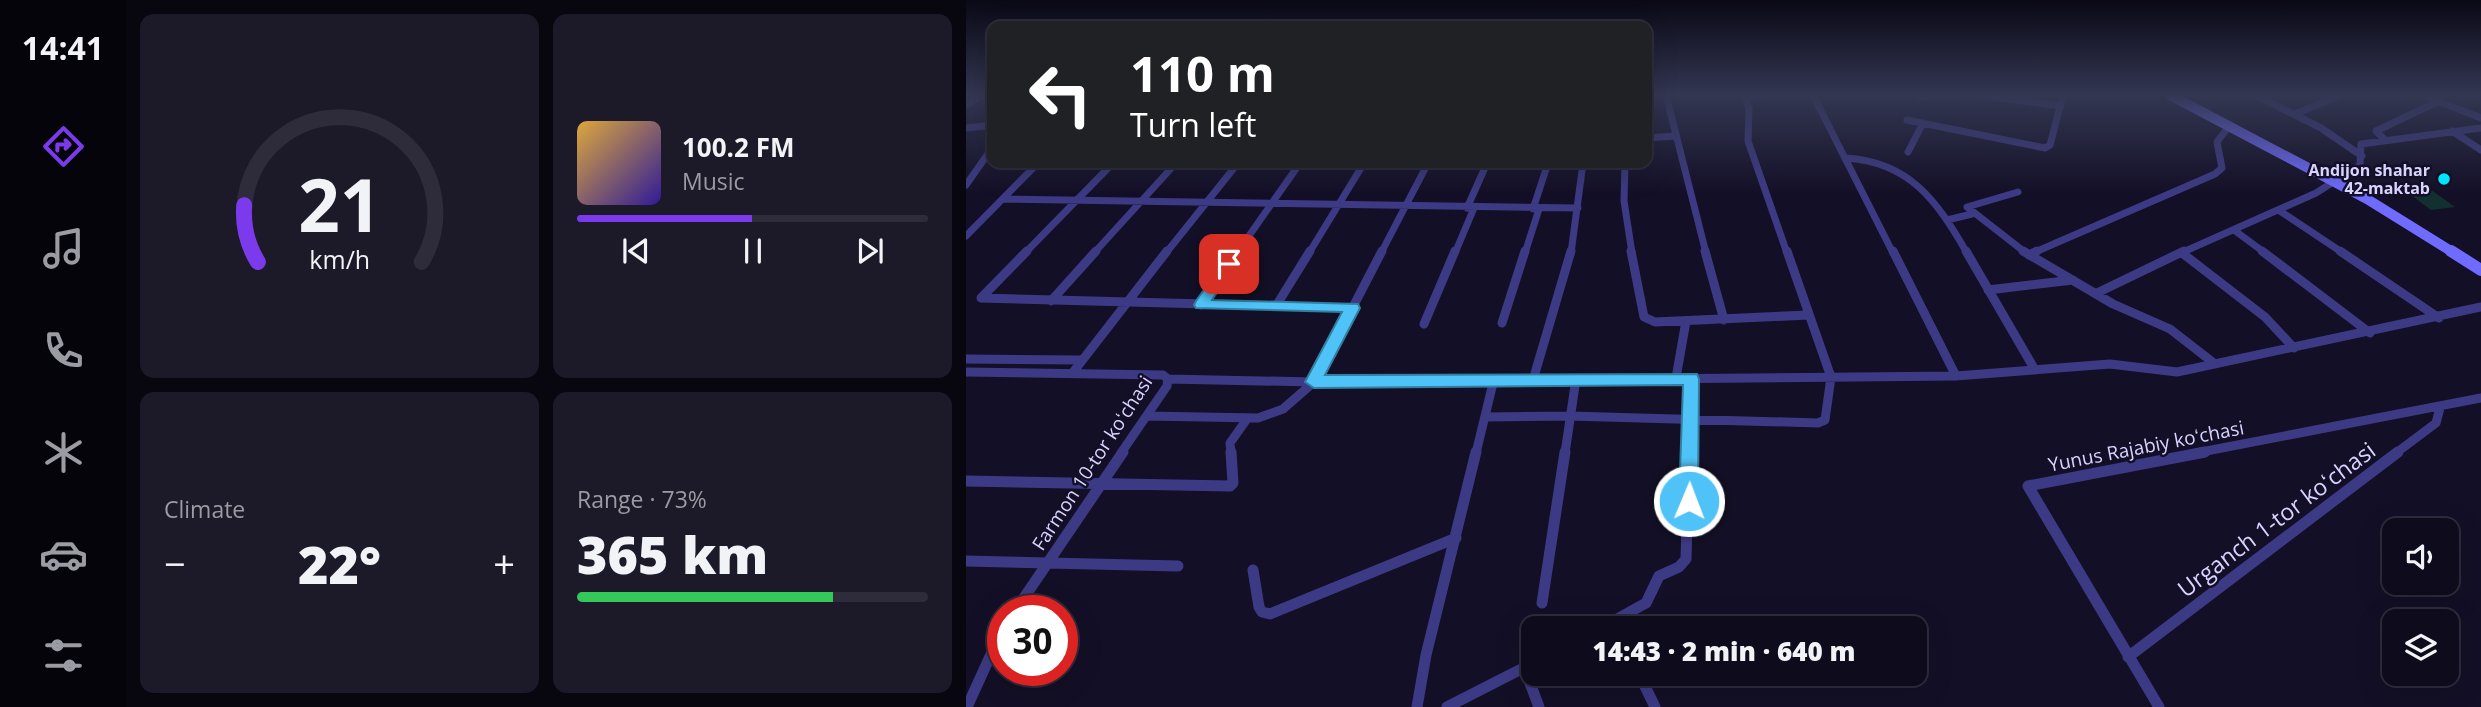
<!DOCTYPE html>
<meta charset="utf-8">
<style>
body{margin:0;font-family:"Open Sans",sans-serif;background:#1c1929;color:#f1f3f6;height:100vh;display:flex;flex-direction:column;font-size:26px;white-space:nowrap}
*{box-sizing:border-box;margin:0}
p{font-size:23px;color:#9b9ba3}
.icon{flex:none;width:38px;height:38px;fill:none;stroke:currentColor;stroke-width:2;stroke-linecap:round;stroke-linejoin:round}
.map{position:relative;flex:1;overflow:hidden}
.sheet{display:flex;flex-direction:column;gap:14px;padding:14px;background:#08060f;width:840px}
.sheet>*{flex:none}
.banner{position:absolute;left:21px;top:21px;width:665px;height:147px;border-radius:14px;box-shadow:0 7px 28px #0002,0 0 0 2px #2e2b3b;background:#202124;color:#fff;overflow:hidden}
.buttons{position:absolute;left:1416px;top:518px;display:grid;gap:14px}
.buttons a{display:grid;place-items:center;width:77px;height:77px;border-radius:14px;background:#0e0b1c;box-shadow:0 7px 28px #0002,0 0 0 2px #2e2b3b;font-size:35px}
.speed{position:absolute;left:21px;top:595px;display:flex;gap:14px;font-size:35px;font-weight:700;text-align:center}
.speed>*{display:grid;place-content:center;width:91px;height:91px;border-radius:50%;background:#0e0b1c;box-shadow:0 7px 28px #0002,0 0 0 2px #2e2b3b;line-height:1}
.speed .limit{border:10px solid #d22;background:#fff;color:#111}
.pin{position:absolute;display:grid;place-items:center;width:60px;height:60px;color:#fff;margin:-30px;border-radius:14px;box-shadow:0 4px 10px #0006}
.me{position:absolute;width:77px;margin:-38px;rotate:1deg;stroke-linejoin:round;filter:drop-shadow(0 0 5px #0008)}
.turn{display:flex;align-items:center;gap:24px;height:147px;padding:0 28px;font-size:32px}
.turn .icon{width:91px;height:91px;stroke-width:2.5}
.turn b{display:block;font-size:49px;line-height:60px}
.big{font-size:52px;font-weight:800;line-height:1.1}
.sheet .widget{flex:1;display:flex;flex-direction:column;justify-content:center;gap:10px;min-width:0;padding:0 24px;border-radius:14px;background:#1c1929}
.sheet .dial{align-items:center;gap:0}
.dial svg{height:182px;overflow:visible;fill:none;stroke:#2e2b3b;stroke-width:7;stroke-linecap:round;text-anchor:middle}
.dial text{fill:#f1f3f6;stroke:none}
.song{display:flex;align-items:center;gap:21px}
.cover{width:84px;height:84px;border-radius:10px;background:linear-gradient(135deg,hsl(40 70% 55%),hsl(250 70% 35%))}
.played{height:7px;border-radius:4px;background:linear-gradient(90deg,#7c3aed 50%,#2e2b3b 50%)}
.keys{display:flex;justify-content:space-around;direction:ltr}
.heat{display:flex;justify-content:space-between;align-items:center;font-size:38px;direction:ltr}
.charge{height:10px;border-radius:5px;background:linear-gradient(90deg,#34c759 73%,#2e2b3b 0)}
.sheet .tiles{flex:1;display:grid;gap:14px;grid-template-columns:repeat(2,1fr)}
.trip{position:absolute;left:555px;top:616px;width:406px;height:70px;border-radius:14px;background:#0e0b1c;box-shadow:0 7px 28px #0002,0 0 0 2px #2e2b3b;font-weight:800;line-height:70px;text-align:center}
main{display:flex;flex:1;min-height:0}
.menu{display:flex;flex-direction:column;width:126px;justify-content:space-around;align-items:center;background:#06040b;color:#9b9ba3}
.menu .icon{width:49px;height:49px}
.menu .on{color:#7c3aed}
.menu b{font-size:32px;color:#f1f3f6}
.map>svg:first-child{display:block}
</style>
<main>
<nav class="menu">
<b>14:41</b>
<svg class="icon on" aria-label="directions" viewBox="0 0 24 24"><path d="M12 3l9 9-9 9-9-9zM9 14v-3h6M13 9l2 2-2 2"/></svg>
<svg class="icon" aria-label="music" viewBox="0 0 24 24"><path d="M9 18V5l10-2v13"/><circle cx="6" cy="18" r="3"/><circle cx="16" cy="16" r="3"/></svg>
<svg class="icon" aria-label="phone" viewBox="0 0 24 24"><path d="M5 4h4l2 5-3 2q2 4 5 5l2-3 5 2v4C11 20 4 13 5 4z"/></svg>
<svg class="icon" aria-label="climate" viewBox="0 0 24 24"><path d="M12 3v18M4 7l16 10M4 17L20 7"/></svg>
<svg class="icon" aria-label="car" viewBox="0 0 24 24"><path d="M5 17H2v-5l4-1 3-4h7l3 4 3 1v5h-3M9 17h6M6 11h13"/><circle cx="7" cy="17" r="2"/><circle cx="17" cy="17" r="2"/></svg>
<svg class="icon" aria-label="filters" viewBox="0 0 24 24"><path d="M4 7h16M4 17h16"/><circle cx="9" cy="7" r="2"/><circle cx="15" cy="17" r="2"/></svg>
</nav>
<section class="sheet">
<div class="tiles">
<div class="widget dial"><svg viewBox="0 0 100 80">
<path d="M14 69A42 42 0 1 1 86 69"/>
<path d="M14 69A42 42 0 0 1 8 44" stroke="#7c3aed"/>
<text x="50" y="56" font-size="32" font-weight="700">21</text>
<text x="50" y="72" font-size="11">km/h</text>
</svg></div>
<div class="widget">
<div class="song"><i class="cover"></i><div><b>100.2 FM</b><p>Music</p></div></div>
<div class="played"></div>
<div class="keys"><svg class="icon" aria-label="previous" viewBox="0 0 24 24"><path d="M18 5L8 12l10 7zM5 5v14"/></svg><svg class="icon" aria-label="pause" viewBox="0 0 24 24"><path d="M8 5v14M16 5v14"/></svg><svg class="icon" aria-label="next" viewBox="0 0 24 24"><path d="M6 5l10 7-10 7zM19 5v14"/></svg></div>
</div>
<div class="widget"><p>Climate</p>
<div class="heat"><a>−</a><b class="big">22°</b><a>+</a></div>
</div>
<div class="widget"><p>Range · 73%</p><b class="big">365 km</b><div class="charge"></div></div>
</div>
</section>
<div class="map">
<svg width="1515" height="707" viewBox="0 0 1515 707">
<rect width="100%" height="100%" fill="#130f26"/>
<path fill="#12302f" d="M1457 184 1489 207 1465 210 1434 187Z"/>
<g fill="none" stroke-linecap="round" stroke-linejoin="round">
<path stroke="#3d3a85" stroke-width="7" d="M700 95 740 253
M778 95 783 108 782 141 821 253
M847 95 927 253
M1012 95 1095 106
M1289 95 1355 128 1396 156
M1457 95 1515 118
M779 97 802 95
M952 97 991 95
M0 105 17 95
M1329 114 1374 95
M941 120 1079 148 1084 145 1097 95
M0 128 26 125
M1486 131 1515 150
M681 138 709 136
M1418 139 1410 131 1473 101
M942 152 957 123
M880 158C944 162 971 201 1001 253
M659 163 658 201 666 253
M0 185 26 148
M1052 192 1001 207 1060 253
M37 199 612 208
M501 208 521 163
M567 209 582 163
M1314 211 1377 253
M981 220 1006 214
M1268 230 1299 253
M0 236 72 163
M59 253 147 163
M128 253 210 163
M200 253 272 163
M271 253 334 163
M343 253 398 163
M415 253 462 163
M489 253 508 208
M559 253 573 209
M605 253 617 163
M1067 253 1249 174 1256 168 1251 142 1263 126
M1215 253 1350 193 1394 165 1395 144 1515 128"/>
<path stroke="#3d3a85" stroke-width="9" d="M61 251 15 298 387 308
M416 251 348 382 990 376 1144 364 1211 372 1515 307
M665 251 678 317 689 322 842 315
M739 251 758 320
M927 251 990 376
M1000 251 1069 370
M1057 251 1147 304 1204 329 1249 364
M1296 251 1404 333
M1374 251 1473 318
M1216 253 1299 317 1328 348
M1063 255 1071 251
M1022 290 1107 280
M1131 293 1218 251
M85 301 130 251
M235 305 272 251
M310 306 344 251
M536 323 559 251
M458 324 489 251
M0 359 114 360
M108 371 201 251
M0 372 197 375 202 379 201 386 155 453
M710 378 720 321
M202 379 348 382
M567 380 605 251
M181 416 292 418 317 409 348 382
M519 417 604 416 852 423 859 420 865 377 821 251
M265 453 264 443 281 419
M510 453 528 379
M599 453 610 379
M723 453 725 378
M1230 453 1515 398
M1430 453 1470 423 1474 408"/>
<path stroke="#3d3a85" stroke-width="11" d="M0 481 264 486 267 483 265 452
M0 561 212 566
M287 570 293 607 296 612 304 614 490 538
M576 603 599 452
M49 611 157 452
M635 628 680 603 693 576 713 567 720 559 723 452
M1162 657 1432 452
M558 667 573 707
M673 674 689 707
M1 707 37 628
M451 707 460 655 510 452
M481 707 567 663
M1193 707 1062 486 1239 452"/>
<path stroke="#6f6bff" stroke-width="10" d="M1204 95 1401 199 1488 253"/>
<path stroke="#6f6bff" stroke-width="12" d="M1485 251 1515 270"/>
</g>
<linearGradient id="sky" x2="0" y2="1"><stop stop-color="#0a0815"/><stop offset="0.49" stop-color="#333752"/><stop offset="1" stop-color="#333752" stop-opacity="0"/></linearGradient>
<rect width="1515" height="194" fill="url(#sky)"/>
<path fill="#4fc3f7" stroke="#337fa1" stroke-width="2" d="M263 260 270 264 246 300 392 304 394 308 359 375 731 374 733 379 732 501 729 506 723 509 716 506 713 501 717 385 348 388 339 382 376 312 230 308 228 305 230 301 258 261Z"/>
<circle fill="#00e5ff" stroke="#130f26" stroke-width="2.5" cx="1478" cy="179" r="7"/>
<g text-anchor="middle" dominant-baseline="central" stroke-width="5" stroke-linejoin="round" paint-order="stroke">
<g font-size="16" font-weight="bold" fill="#d9d4ff" stroke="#130f26" text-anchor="end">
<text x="1464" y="170">Andijon shahar<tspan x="1464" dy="18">42-maktab</tspan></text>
</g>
<g font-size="19" fill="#d9d4ff" stroke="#130f26">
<text transform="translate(1180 446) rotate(-11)">Yunus Rajabiy koʻchasi</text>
<text transform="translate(126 463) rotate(-57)">Farmon 10-tor koʻchasi</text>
</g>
<g font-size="23" fill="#d9d4ff" stroke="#130f26">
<text transform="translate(1310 519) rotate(-37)">Urganch 1-tor koʻchasi</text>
</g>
</g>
</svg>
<div class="buttons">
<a><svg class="icon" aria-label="sound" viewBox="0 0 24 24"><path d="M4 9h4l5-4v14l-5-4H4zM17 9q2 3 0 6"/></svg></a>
<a><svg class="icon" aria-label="layers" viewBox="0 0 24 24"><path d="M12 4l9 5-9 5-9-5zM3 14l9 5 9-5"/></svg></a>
</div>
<div class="speed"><div class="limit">30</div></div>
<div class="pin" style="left:263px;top:264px;background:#d93025"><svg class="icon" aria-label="arrive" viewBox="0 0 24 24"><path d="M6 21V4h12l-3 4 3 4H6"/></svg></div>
<svg class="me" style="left:723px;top:501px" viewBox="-20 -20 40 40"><circle r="17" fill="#4fc3f7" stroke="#fff" stroke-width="3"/><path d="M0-11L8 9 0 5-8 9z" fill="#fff"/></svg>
<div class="trip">14:43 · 2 min · 640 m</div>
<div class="banner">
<div class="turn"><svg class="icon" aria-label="left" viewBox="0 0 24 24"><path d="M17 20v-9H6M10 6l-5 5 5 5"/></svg><div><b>110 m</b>Turn left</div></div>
</div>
</div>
</main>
